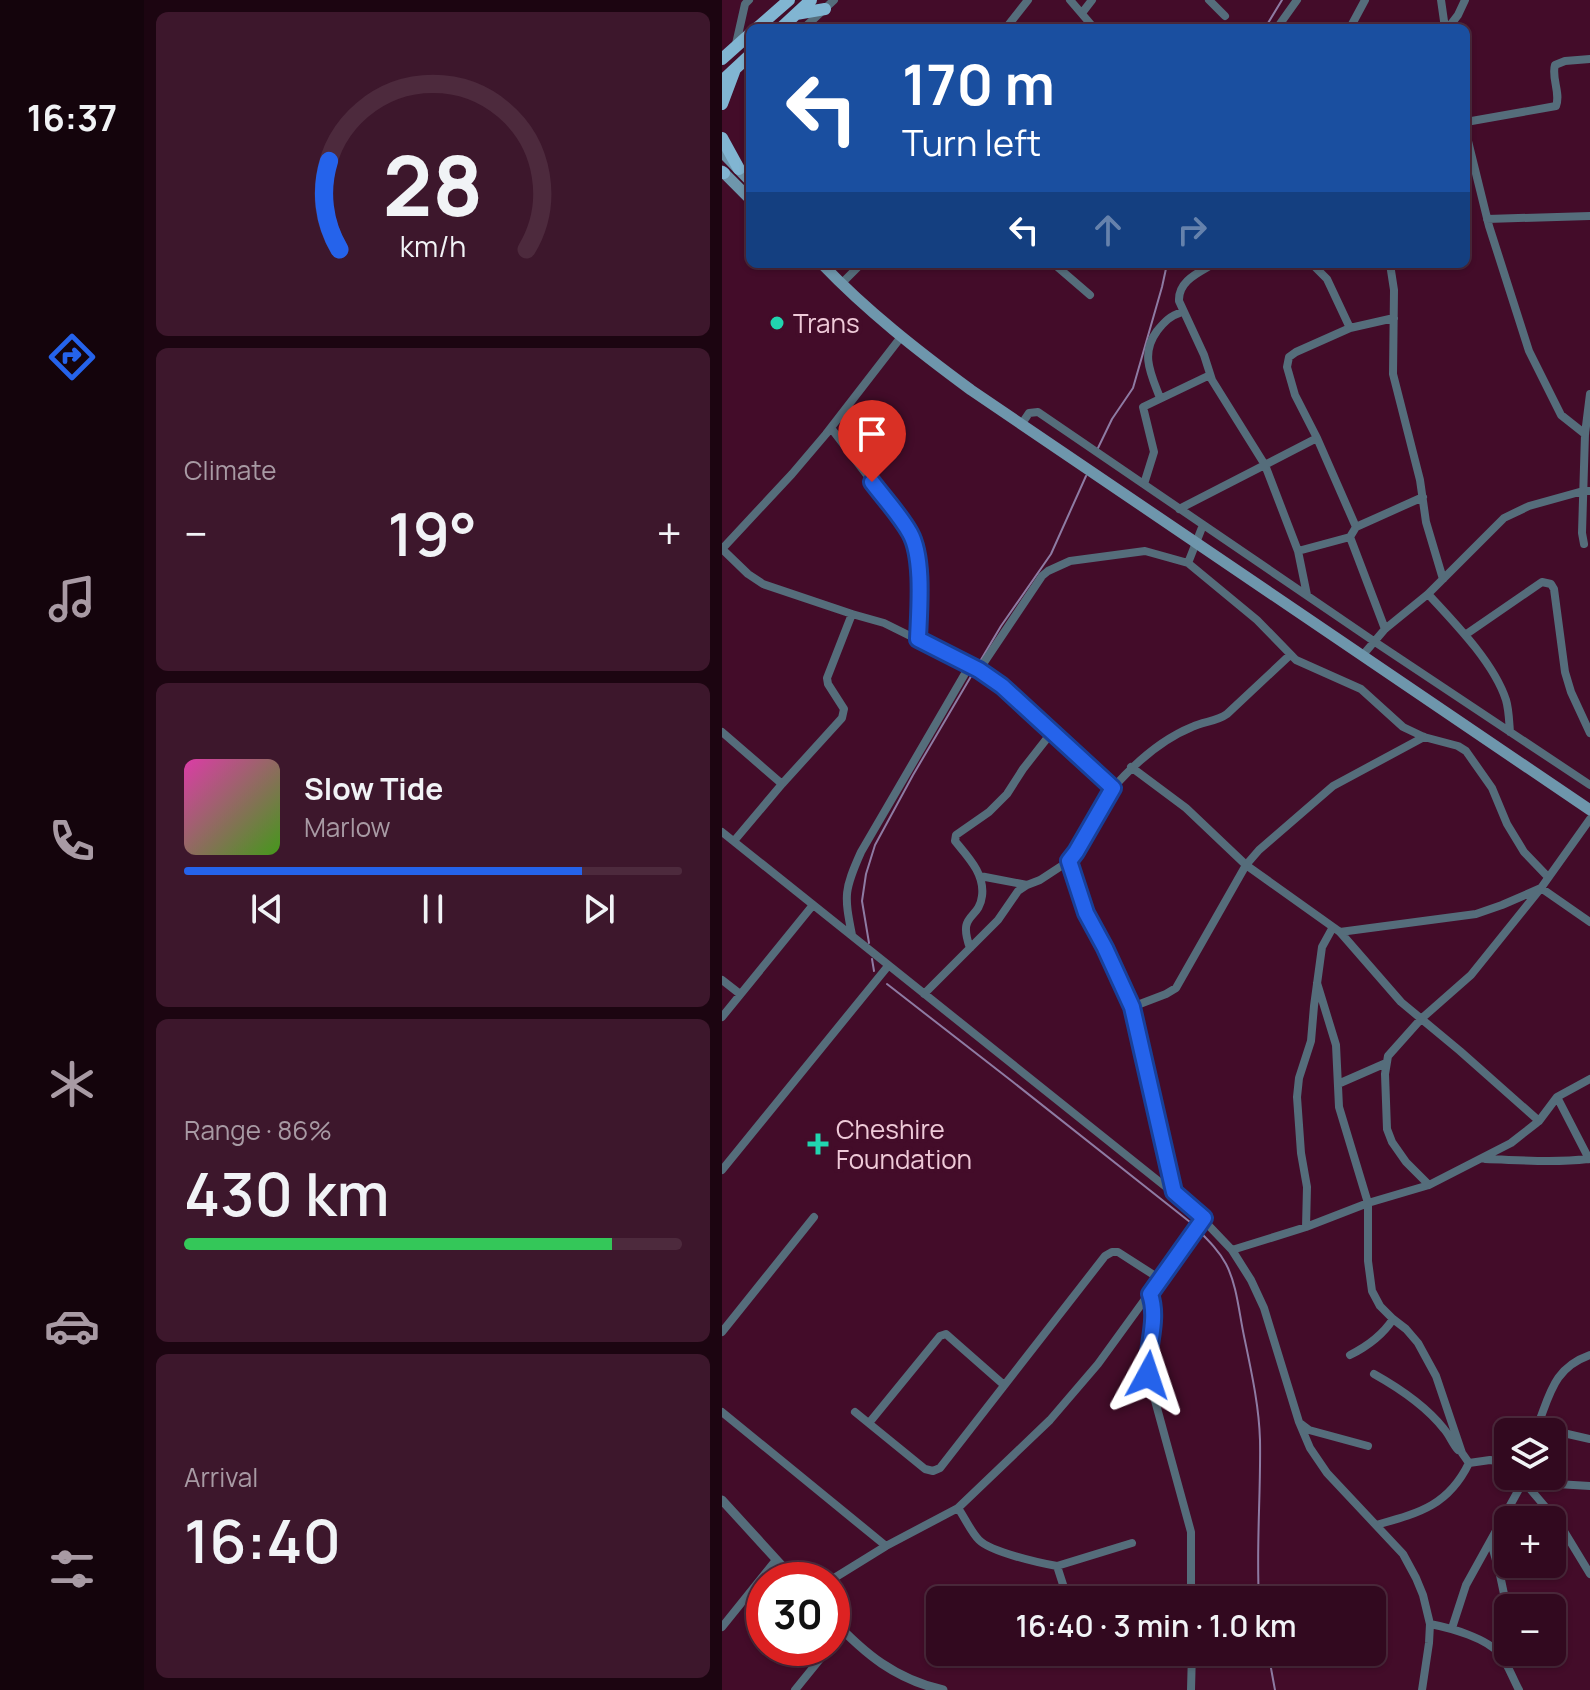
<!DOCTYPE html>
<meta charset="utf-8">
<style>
body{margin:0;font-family:Manrope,sans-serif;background:#3d172c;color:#f1f3f6;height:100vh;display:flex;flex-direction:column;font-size:30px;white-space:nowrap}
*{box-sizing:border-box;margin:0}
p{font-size:26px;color:#a89aa4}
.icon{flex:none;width:44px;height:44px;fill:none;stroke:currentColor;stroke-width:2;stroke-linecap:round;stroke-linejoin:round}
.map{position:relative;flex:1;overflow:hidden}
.details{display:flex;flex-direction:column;gap:12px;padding:12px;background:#1c0511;width:578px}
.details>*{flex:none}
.guide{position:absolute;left:24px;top:24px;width:724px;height:244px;border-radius:12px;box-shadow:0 2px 6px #0004,0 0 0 2px #4d2a3d;background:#1a4fa0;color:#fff;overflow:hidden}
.buttons{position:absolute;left:772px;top:1418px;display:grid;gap:16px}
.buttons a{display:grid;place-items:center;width:72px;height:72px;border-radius:12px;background:#32091f;box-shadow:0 2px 6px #0004,0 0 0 2px #4d2a3d;font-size:40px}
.speed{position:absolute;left:24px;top:1562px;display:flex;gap:16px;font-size:40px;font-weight:700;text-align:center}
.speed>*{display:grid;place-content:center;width:104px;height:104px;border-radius:50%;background:#32091f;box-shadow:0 2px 6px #0004,0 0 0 2px #4d2a3d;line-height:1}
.speed .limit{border:12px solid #d22;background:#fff;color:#111}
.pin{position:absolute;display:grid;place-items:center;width:68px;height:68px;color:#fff;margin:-82px -34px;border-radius:50% 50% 50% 0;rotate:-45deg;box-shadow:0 0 8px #0007}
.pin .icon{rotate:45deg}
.me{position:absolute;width:88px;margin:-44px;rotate:5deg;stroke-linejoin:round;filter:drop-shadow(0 0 6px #0008)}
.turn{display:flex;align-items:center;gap:28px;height:168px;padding:0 24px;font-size:36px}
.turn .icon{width:104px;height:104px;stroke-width:2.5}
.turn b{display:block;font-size:56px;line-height:68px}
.lanes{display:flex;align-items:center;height:76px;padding:0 24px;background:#0003;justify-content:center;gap:40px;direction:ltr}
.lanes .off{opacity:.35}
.big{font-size:60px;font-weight:600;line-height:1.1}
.details .tile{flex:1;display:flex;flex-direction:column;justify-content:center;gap:12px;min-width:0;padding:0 28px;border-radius:12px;background:#3d172c}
.details .dial{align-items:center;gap:0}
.dial svg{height:208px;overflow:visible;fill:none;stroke:#4d2a3d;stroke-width:7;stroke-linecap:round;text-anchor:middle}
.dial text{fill:#f1f3f6;stroke:none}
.song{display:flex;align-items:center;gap:24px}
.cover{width:96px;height:96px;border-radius:12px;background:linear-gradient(135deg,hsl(320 70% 55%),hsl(100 70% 35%))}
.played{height:8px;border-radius:4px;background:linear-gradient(90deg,#2563eb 80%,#4d2a3d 80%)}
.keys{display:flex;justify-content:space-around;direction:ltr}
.heat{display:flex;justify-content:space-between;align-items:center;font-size:44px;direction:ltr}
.charge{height:12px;border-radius:6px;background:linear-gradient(90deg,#34c759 86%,#4d2a3d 0)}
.trip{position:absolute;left:204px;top:1586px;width:460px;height:80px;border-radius:12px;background:#32091f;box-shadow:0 2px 6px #0004,0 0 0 2px #4d2a3d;font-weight:600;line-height:80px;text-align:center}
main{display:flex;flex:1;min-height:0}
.menu{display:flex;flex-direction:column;width:144px;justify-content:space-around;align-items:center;background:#14040c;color:#a89aa4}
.menu .icon{width:56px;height:56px}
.menu .on{color:#2563eb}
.menu b{font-size:36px;color:#f1f3f6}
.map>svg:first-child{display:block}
</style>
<main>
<nav class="menu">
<b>16:37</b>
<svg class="icon on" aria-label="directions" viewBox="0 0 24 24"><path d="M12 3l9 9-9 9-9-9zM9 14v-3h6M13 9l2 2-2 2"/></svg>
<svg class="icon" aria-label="music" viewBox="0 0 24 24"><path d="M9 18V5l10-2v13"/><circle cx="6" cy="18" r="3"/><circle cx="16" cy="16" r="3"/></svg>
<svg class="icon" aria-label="phone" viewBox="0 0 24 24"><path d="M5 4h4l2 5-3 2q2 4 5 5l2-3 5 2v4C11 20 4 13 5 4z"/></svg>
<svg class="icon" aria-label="climate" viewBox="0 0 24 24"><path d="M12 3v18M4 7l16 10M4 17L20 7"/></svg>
<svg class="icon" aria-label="car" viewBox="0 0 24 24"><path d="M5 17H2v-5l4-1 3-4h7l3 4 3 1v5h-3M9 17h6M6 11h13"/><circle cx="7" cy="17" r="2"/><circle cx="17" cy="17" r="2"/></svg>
<svg class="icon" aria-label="filters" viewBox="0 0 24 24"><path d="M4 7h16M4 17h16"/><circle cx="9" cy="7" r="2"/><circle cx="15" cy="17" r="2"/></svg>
</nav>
<section class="details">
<div class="tile dial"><svg viewBox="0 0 100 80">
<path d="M14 69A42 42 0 1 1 86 69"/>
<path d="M14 69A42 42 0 0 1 10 35" stroke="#2563eb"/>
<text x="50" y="56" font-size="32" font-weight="700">28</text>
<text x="50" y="72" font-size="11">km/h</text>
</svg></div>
<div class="tile"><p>Climate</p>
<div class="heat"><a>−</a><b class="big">19°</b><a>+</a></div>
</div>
<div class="tile">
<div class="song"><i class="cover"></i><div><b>Slow Tide</b><p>Marlow</p></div></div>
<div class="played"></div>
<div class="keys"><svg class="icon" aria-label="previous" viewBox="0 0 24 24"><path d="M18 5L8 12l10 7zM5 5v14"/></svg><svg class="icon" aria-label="pause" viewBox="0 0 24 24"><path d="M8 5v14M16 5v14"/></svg><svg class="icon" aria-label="next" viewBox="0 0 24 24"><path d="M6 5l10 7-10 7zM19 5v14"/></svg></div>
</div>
<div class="tile"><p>Range · 86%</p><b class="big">430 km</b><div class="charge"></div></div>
<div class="tile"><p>Arrival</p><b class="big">16:40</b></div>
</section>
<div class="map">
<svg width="868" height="1690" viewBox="0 0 868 1690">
<rect width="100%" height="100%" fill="#430c29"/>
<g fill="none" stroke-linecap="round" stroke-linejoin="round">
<path stroke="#8e7ba3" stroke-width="2" d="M543 28 560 0
M376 448 390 419 411 388 440 287 445 264
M257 663 279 626 329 554 364 476
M147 943 140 901 144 874 153 845 191 775 251 673
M150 959 152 971
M165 984 291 1082 473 1226
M477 1231C487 1241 497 1251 504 1264 515 1285 517 1313 522 1336 529 1370 537 1405 538 1440 539 1493 534 1546 537 1600
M546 1652 553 1690"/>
<path stroke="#556d7b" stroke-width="8" d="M348 0 372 28
M487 0 503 16
M719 0 723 28
M360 13 370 0
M82 28 112 0
M284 28 306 0
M555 28 575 0
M628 28 643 0
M726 28 736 15 743 0
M14 44 23 4 27 0
M744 122 834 106C839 93 829 78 833 65L843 61 868 59
M744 133 767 226 807 351 839 415 863 434
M765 219 868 216
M332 264 368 295
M491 264C476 273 456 281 457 301L482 355 490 380 543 465 576 551 585 595
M590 264 605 279 628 328
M668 264 672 290 671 374 698 480 704 522 721 579
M119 284 139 264
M672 318 628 328 574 352 567 357 565 367 573 395 595 438 634 527 701 497
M438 398C429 374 418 354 435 331 443 321 448 316 460 312
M299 425 307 413 316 412 653 642 868 785
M109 428 184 526C203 555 198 606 196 639
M422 484 432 452 421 407 488 375
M457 509 595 438
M634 527 628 537 663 629
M862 544 860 533 863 434 868 394
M0 549 26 574 41 584 130 614 162 623 257 670 280 686 391 788 354 852 347 861 364 913 383 948 410 1007 451 1191
M0 549 70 474 104 434 179 337
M576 551 628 537
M466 563 481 525
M706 594C733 623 772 663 784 700 787 710 787 721 788 732
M743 635 820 582 829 584 832 589 843 672 849 692 868 733
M640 656 663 629 706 594 782 518 807 506 861 491H868
M257 670 320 576 326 571 348 561 423 551 466 563 535 620 574 660 639 689 681 727 702 737 736 746 744 751 770 788 785 824 802 852 826 877
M0 732 60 784
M409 767 464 808 524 865 618 932 679 1002 738 1051 817 1121
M391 788C413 763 438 740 470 727 482 721 494 722 505 714L568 655
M0 832 469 1207 510 1250 529 1280 542 1308 577 1422 588 1448 605 1473 681 1554 694 1578 701 1595 708 1624 707 1643 700 1690
M12 841 60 784 120 718 122 709 106 684 105 678 130 614
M258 876 305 885
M618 932 754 914 780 905 819 888 868 922
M130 935C122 895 122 890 139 852L248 665
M248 948C235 912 257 921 260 896 263 874 246 857 233 841L234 835 267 812 285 794 301 769 330 732
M0 980 18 994
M595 983 614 1045 617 1107 646 1203V1261L650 1291 658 1306 671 1319 684 1329 696 1343 714 1376 740 1453 747 1463
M202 994 276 920 296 891 305 885 318 880 347 861
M410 1007 444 994 454 988 524 865 537 850 611 786 702 737
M0 1017 91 905
M616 1084 664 1063
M835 1097 867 1159
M763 1159C798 1160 831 1163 866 1159
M0 1170 166 966
M707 1185 684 1162 670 1142 665 1129 663 1074 666 1056 699 1019 749 975 819 888 868 819
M584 1227 585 1187 579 1153 575 1097 577 1078 589 1041 592 1006 600 947 611 927
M510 1250 584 1227 646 1203 707 1185 789 1143 817 1121 835 1097 868 1079
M428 1294 432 1309V1315L425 1365 426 1375 469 1532V1600
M0 1332 92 1217
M628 1355C646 1346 660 1336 671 1319
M652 1374C677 1388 704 1406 722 1429 728 1436 730 1443 736 1450
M0 1412 164 1546
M133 1412 203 1469 211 1471 218 1468 383 1256 390 1252H396L438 1279
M147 1423 218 1336 224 1334 282 1385
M579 1424 587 1430 646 1446
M815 1427 868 1439
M808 1432 815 1427C828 1395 831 1368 868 1355
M747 1463 768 1460 786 1463
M797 1476 837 1523 868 1574
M236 1508C243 1518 249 1532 257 1540 269 1552 317 1563 335 1566L346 1600
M654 1525C697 1513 726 1506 747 1463
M769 1542 778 1575 786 1613
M335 1566 410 1543
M109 1580 164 1546 236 1508 328 1420 376 1364 482 1218
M708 1624C729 1628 765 1638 779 1655 786 1665 791 1679 797 1690
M0 1627 54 1560
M730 1628 744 1585 801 1482 868 1486
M110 1644 121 1630
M73 1690 107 1648
M469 1690 470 1652"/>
<path stroke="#556d7b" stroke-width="9" d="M0 1500 73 1580
M110 1619C143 1654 173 1679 221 1690"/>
<path stroke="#6e96ac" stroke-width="11" d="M0 152 28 181
M0 171 28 199
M100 264C145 311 196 351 249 390L868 810"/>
<path stroke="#81b5d2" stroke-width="12" d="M74 14 103 9
M35 28 67 0
M59 28 89 0
M0 59 28 34
M0 81 28 55
M0 104 12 72
M0 138 17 169
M0 172 2 173"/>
</g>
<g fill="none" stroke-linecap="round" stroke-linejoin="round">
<defs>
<path id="route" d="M150 482C162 498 178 515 188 533 202 558 197 611 196 639L257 670 280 686 391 788 354 852 347 861 364 913 383 948 410 1007 452 1192 482 1218 428 1294C437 1321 424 1347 426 1375"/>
</defs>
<use href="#route" stroke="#184099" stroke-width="20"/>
<use href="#route" stroke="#2563eb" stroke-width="14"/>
</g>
<g fill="#21d5af" stroke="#430c29" stroke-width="3">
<circle cx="55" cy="323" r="8"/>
<path d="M92 1132h8v8h8v8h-8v8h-8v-8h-8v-8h8z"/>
</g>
<g text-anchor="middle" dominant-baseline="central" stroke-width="8" stroke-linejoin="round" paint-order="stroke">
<g font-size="26" fill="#efcad8" stroke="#430c29" text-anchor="start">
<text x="71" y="323">Trans</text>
<text x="114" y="1129">Cheshire<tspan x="114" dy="30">Foundation</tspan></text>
</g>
</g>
</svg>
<div class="buttons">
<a><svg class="icon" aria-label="layers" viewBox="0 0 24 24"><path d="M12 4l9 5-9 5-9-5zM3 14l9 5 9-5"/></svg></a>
<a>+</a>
<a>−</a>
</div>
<div class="speed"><div class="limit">30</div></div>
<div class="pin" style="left:150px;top:482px;background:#d93025"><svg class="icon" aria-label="arrive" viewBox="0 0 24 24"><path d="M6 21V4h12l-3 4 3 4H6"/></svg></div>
<svg class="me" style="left:426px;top:1375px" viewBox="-20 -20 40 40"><path d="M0-17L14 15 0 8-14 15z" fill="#2563eb" stroke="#fff" stroke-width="4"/></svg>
<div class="trip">16:40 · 3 min · 1.0 km</div>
<div class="guide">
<div class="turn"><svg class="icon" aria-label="left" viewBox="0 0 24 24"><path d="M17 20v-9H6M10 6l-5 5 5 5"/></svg><div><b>170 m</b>Turn left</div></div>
<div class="lanes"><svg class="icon" aria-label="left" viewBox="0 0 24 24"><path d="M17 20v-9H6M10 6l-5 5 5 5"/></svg><svg class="icon off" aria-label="ahead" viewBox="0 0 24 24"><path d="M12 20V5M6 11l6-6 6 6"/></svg><svg class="icon off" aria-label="right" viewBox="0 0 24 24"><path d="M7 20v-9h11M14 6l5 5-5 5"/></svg></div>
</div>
</div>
</main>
